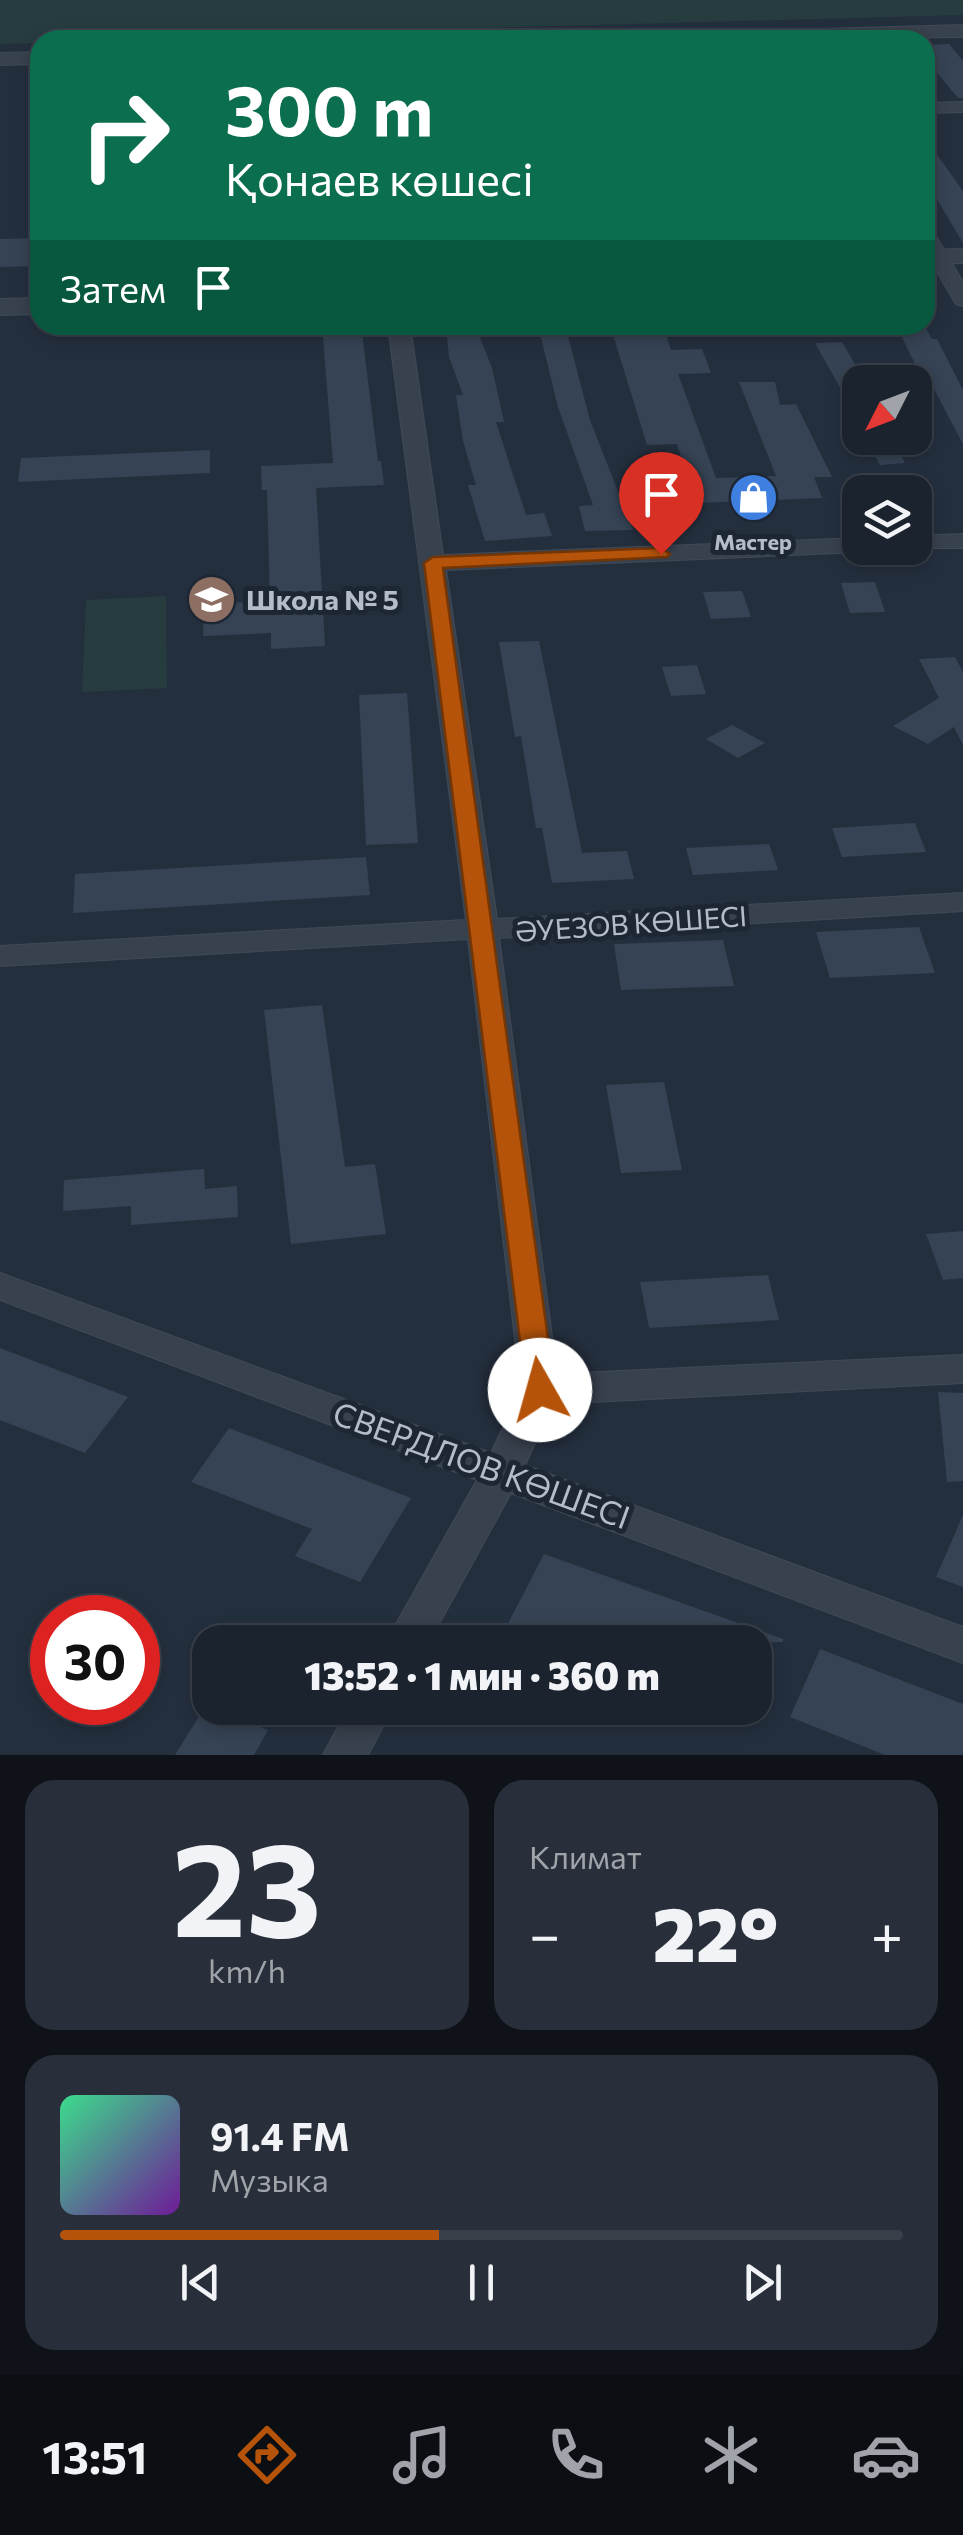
<!DOCTYPE html>
<html lang="ru">
<meta charset="utf-8">
<style>
body{margin:0;font-family:Commissioner,sans-serif;background:#282f3a;color:#f1f3f6;height:100vh;display:flex;flex-direction:column;font-size:38px;white-space:nowrap}
*{box-sizing:border-box;margin:0}
p{font-size:32px;color:#a0a4aa}
.icon{flex:none;width:55px;height:55px;fill:none;stroke:currentColor;stroke-width:2;stroke-linecap:round;stroke-linejoin:round}
.map{position:relative;height:1755px;overflow:hidden}
.sheet{display:flex;flex-direction:column;gap:25px;padding:25px;background:#0f1319;flex:1}
.sheet>*{flex:none}
.banner{position:absolute;left:30px;top:30px;width:905px;height:305px;border-radius:30px;box-shadow:0 5px 15px #0003,0 0 0 2px #39404a;background:#0b6e4f;color:#fff;overflow:hidden}
.needle{width:65px;rotate:228deg}
.buttons{position:absolute;left:842px;top:365px;display:grid;gap:20px}
.buttons a{display:grid;place-items:center;width:90px;height:90px;border-radius:20px;background:#1b232e;box-shadow:0 5px 15px #0003,0 0 0 2px #39404a;font-size:50px}
.speed{position:absolute;left:30px;top:1595px;display:flex;gap:20px;font-size:50px;font-weight:700;text-align:center}
.speed>*{display:grid;place-content:center;width:130px;height:130px;border-radius:50%;background:#1b232e;box-shadow:0 5px 15px #0003,0 0 0 2px #39404a;line-height:1}
.speed .limit{border:15px solid #d22;background:#fff;color:#111}
.pin{position:absolute;display:grid;place-items:center;width:85px;height:85px;color:#fff;margin:-102px -42px;border-radius:50% 50% 50% 0;rotate:-45deg;box-shadow:0 0 10px #0007}
.pin .icon{rotate:45deg}
.me{position:absolute;width:110px;margin:-55px;rotate:353deg;stroke-linejoin:round;filter:drop-shadow(0 0 8px #0008)}
.turn{display:flex;align-items:center;gap:35px;height:210px;padding:0 30px;font-size:45px}
.turn .icon{width:130px;height:130px;stroke-width:2.5}
.turn b{display:block;font-size:70px;line-height:85px}
.then{display:flex;align-items:center;height:95px;padding:0 30px;background:#0003;gap:20px;font-size:38px}
.big{font-size:75px;font-weight:800;line-height:1.1}
.sheet .tile{flex:1;display:flex;flex-direction:column;justify-content:center;gap:15px;min-width:0;padding:0 35px;border-radius:30px;background:#282f3a}
.sheet .dial{align-items:center;gap:0}
.dial b{font-size:130px;line-height:1}
.song{display:flex;align-items:center;gap:30px}
.cover{width:120px;height:120px;border-radius:15px;background:linear-gradient(135deg,hsl(150 70% 55%),hsl(280 70% 35%))}
.played{height:10px;border-radius:5px;background:linear-gradient(90deg,#b45309 45%,#39404a 45%)}
.keys{display:flex;justify-content:space-around;direction:ltr}
.heat{display:flex;justify-content:space-between;align-items:center;font-size:55px;direction:ltr}
.sheet .tiles{flex:1;display:grid;gap:25px;grid-template-columns:1fr 1fr}
.tile:last-child{grid-column:span 2}
.trip{position:absolute;left:192px;top:1625px;width:580px;height:100px;border-radius:30px;background:#1b232e;box-shadow:0 5px 15px #0003,0 0 0 2px #39404a;font-weight:800;line-height:100px;text-align:center}
.menu{display:flex;height:160px;justify-content:space-around;align-items:center;background:#0b0e12;color:#a0a4aa}
.menu .icon{width:70px;height:70px}
.menu .current{color:#b45309}
.menu b{font-size:45px;color:#f1f3f6}
.map>svg:first-child{display:block}
</style>
<div class="map">
<svg width="963" height="1755" viewBox="0 0 963 1755">
<rect width="100%" height="100%" fill="#242f3e"/>
<path fill="#263c3f" d="M0 0H963V15L40 40V43L0 44Z
M166 596 167 688 82 692 86 600Z"/>
<path fill="#364354" d="M949 44 963 61V98H958L925 58V45Z
M925 138 963 191V243L932 191H925Z
M40 238V266L0 267V239Z
M322 325H361L378 461H381L384 485 316 488 325 646 271 649V633L203 636 204 604 270 601 267 490H262L261 466 333 463Z
M446 325H475L492 368 504 422H496L526 515 544 513 552 536 485 541 468 485H476L463 441 456 395H463L449 357Z
M538 325H565L590 420 633 530 585 531 579 506 593 505 558 407Z
M610 325H663L671 350 702 349 711 373 678 374 716 478 776 476 739 382H775L780 405 796 404 832 477H814L822 498 696 503 677 444 647 445Z
M896 325H924L932 339H937L963 390V444L924 370H918Z
M842 342 860 373V423L815 343Z
M865 438H892L905 463 880 465Z
M210 450V473L18 482 21 458Z
M875 582 885 612 850 613 841 583Z
M742 591 751 617 711 619 703 592Z
M539 641 582 853 627 851 634 879 552 883 542 828H536L521 736 515 737 499 642Z
M955 657 963 672V745L954 727 928 744 893 726 939 698 919 659Z
M697 665 706 694 671 696 662 667Z
M407 693 418 843 366 845 359 695Z
M732 725 765 743 738 758 706 739Z
M915 823 926 852 842 857 832 828Z
M769 844 778 870 693 875 686 848Z
M366 857 370 895 73 913 75 874Z
M919 927 935 973 830 978 816 932Z
M723 940 734 986 621 990 614 944Z
M322 1005 345 1167 375 1164 386 1234 291 1244 264 1010Z
M664 1082 682 1170 621 1173 606 1085Z
M204 1169 205 1189 237 1186 238 1217 131 1225V1206L63 1211 64 1180Z
M963 1231V1278L943 1280 926 1234Z
M768 1275 779 1320 649 1328 640 1282Z
M0 1348 128 1397 85 1453 0 1420Z
M938 1392 963 1393V1481L947 1482Z
M229 1428 411 1498 360 1582 295 1556 312 1529 191 1482Z
M963 1515V1587L936 1577Z
M544 1554 783 1639V1642H516L501 1637Z
M820 1649 963 1704V1755H885L790 1717Z
M206 1705 268 1730 254 1755H175Z"/>
<g fill="none" stroke-linecap="round" stroke-linejoin="round">
<defs>
<path id="minor" d="M963 102V112L925 113V103Z
M925 228 932 230 963 282V306L956 304 925 251Z
M388 325H410L443 555 860 538V548H871L860 552 446 570 497 919 963 893V911L499 938 557 1374 963 1355V1383L553 1404 525 1465 963 1627V1663L511 1493 429 1642H386L477 1480 0 1300V1273L491 1453 521 1390 468 939 0 966V946L466 920Z
M963 534V548H906H915V536Z
M348 1708H393L368 1755H323Z"/>
<path id="tertiary" d="M963 25V37L639 40 649 34Z
M40 52V64L0 65V53Z
M963 249V263L925 264V250Z
M40 298V314L0 315V299Z"/>
</defs>
<use href="#minor" stroke="#414a57" stroke-width="2"/>
<use href="#tertiary" stroke="#414a57" stroke-width="2"/>
<use href="#minor" fill="#38414e" fill-rule="evenodd"/>
<use href="#tertiary" fill="#38414e" fill-rule="evenodd"/>
</g>
<path fill="#b45309" stroke="#753606" stroke-width="2.5" d="M661 548 670 554 667 557 443 568 555 1390 551 1398 540 1402 530 1398 526 1390 424 563 433 557Z"/>
<defs>
<symbol id="shop-disc" viewBox="-11 -11 22 22"><circle r="9.5" fill="#3f7fe0" stroke="#1d2633"/><path d="M-5-2.5h2.3a2.7 3.5 0 0 1 5.4 0H5L5.5 6h-11ZM-1.5-2.5h3a1.5 2.3 0 0 0-3 0Z" fill="#fff"/></symbol>
<symbol id="school-disc" viewBox="-11 -11 22 22"><circle r="9.5" fill="#8d6e63" stroke="#1d2633"/><path d="M0-5L7-2L0 1L-7-2ZM-4 1L0 2.5L4 1V4Q0 6-4 4Z" fill="#fff"/></symbol>
</defs>
<g fill-rule="evenodd">
<use href="#shop-disc" x="726" y="470" width="55" height="55"/>
<use href="#school-disc" x="184" y="572" width="55" height="55"/>
</g>
<g text-anchor="middle" dominant-baseline="central" stroke-width="10" stroke-linejoin="round" paint-order="stroke">
<g font-size="22" font-weight="bold" fill="#b4bcc9" stroke="#1d2633">
<text x="753" y="541">Мастер</text>
</g>
<g font-size="28" font-weight="bold" fill="#b4bcc9" stroke="#1d2633" text-anchor="start">
<text x="246" y="599">Школа № 5</text>
</g>
<g font-size="28" fill="#b4bcc9" stroke="#1d2633">
<text transform="translate(631 923) rotate(-4)">ӘУЕЗОВ КӨШЕСІ</text>
</g>
<g font-size="32" fill="#b4bcc9" stroke="#1d2633">
<text transform="translate(482 1464) rotate(20)">СВЕРДЛОВ КӨШЕСІ</text>
</g>
</g>
</svg>
<div class="buttons">
<a><svg class="needle" viewBox="-14 -14 28 28"><path d="M0-13l5 13h-10z" fill="#e53935"/><path d="M0 13l5-13h-10z" fill="#a0a4aa"/></svg></a>
<a><svg class="icon" aria-label="layers" viewBox="0 0 24 24"><path d="M12 4l9 5-9 5-9-5zM3 14l9 5 9-5"/></svg></a>
</div>
<div class="speed"><div class="limit">30</div></div>
<div class="pin" style="left:661px;top:554px;background:#d93025"><svg class="icon" aria-label="arrive" viewBox="0 0 24 24"><path d="M6 21V4h12l-3 4 3 4H6"/></svg></div>
<svg class="me" style="left:540px;top:1390px" viewBox="-20 -20 40 40"><circle r="19" fill="#fff"/><path d="M0-13L10 11 0 6-10 11z" fill="#b45309"/></svg>
<div class="trip">13:52 · 1 мин · 360 m</div>
<div class="banner">
<div class="turn"><svg class="icon" aria-label="right" viewBox="0 0 24 24"><path d="M7 20v-9h11M14 6l5 5-5 5"/></svg><div><b>300 m</b>Қонаев көшесі</div></div>
<div class="then">Затем<svg class="icon" aria-label="arrive" viewBox="0 0 24 24"><path d="M6 21V4h12l-3 4 3 4H6"/></svg></div>
</div>
</div>
<section class="sheet">
<div class="tiles">
<div class="tile dial"><b>23</b><p>km/h</p></div>
<div class="tile"><p>Климат</p>
<div class="heat"><a>−</a><b class="big">22°</b><a>+</a></div>
</div>
<div class="tile">
<div class="song"><i class="cover"></i><div><b>91.4 FM</b><p>Музыка</p></div></div>
<div class="played"></div>
<div class="keys"><svg class="icon" aria-label="previous" viewBox="0 0 24 24"><path d="M18 5L8 12l10 7zM5 5v14"/></svg><svg class="icon" aria-label="pause" viewBox="0 0 24 24"><path d="M8 5v14M16 5v14"/></svg><svg class="icon" aria-label="next" viewBox="0 0 24 24"><path d="M6 5l10 7-10 7zM19 5v14"/></svg></div>
</div>
</div>
</section>
<nav class="menu">
<b>13:51</b>
<svg class="icon current" aria-label="directions" viewBox="0 0 24 24"><path d="M12 3l9 9-9 9-9-9zM9 14v-3h6M13 9l2 2-2 2"/></svg>
<svg class="icon" aria-label="music" viewBox="0 0 24 24"><path d="M9 18V5l10-2v13"/><circle cx="6" cy="18" r="3"/><circle cx="16" cy="16" r="3"/></svg>
<svg class="icon" aria-label="phone" viewBox="0 0 24 24"><path d="M5 4h4l2 5-3 2q2 4 5 5l2-3 5 2v4C11 20 4 13 5 4z"/></svg>
<svg class="icon" aria-label="climate" viewBox="0 0 24 24"><path d="M12 3v18M4 7l16 10M4 17L20 7"/></svg>
<svg class="icon" aria-label="car" viewBox="0 0 24 24"><path d="M5 17H2v-5l4-1 3-4h7l3 4 3 1v5h-3M9 17h6M6 11h13"/><circle cx="7" cy="17" r="2"/><circle cx="17" cy="17" r="2"/></svg>
</nav>
